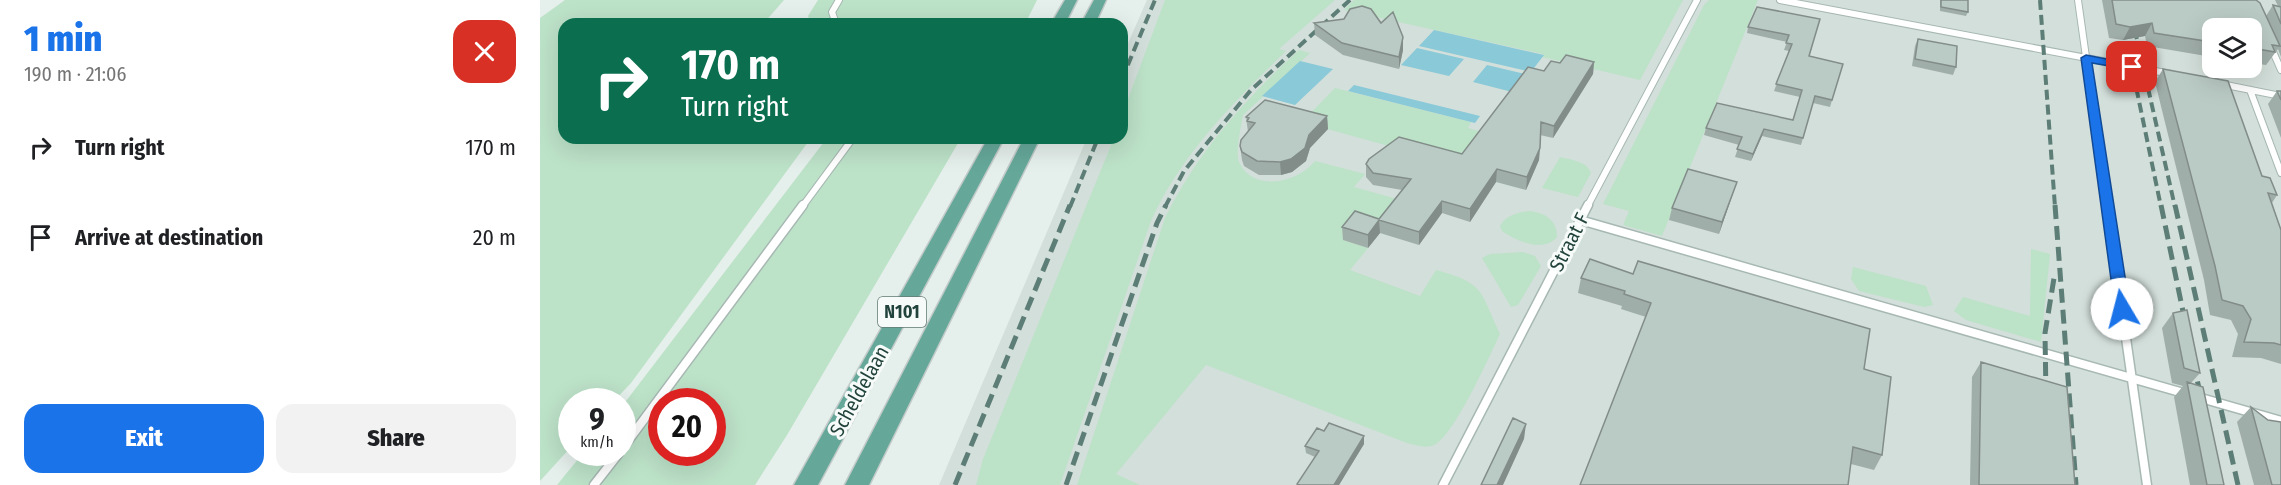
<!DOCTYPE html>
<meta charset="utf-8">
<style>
body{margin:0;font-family:"Fira Sans Condensed",sans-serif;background:#f2f2f2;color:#202124;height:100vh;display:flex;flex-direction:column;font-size:22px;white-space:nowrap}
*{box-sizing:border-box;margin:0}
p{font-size:20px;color:#757577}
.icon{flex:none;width:33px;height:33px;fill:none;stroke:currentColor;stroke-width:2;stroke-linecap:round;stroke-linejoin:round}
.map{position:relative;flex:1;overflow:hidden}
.drawer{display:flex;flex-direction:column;background:#fff;width:540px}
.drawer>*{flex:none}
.guide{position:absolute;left:18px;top:18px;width:570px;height:126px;border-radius:18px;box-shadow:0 6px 24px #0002;background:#0b6e4f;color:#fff;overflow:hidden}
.controls{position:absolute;left:1662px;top:18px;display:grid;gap:12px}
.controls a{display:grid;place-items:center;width:60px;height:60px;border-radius:12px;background:#fff;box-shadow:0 6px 24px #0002;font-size:30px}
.speed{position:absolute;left:18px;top:388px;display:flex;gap:12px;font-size:30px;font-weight:700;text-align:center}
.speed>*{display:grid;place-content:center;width:78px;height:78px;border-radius:50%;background:#fff;box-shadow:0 6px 24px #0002;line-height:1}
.speed small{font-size:15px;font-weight:400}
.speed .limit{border:9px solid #d22;background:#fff;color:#111}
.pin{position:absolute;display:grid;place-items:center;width:51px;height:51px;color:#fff;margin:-26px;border-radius:12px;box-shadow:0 3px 9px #0006}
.me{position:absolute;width:66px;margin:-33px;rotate:352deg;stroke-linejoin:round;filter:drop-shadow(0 0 4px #0008)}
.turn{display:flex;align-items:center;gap:21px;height:126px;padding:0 24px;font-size:27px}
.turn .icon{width:78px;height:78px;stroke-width:2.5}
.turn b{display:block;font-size:42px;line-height:51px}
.round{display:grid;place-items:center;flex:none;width:63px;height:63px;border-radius:18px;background:#f2f2f2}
.overview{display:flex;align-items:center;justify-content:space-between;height:102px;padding:0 24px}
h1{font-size:36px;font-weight:800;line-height:45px;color:#1a73e8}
.action{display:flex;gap:12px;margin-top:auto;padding:12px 24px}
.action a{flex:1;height:69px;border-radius:18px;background:#1a73e8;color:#fff;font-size:24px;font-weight:800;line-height:69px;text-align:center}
.action a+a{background:#f2f2f2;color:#202124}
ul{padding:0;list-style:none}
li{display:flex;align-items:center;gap:18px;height:90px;padding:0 24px}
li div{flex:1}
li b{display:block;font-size:22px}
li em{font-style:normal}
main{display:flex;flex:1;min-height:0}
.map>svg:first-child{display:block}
.built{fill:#d3dfda;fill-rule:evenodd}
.green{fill:#bce2c8;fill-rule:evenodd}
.water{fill:#89c9d8}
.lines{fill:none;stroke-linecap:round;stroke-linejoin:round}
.lane-far1-casing{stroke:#a7b8b3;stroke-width:8}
.lane-casing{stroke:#a7b8b3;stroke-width:11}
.primary-casing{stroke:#c1cac8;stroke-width:3}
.lane-far1{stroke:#fff;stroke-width:6}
.lane{stroke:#fff;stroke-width:8}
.primary{fill:#65a89a;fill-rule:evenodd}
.rail-far1{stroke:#5d7e76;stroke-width:4;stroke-dasharray:10 5;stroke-linecap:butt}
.rail{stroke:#5d7e76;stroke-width:5;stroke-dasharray:14 7;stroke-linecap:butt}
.wall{fill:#a0aea9}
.shaded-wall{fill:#828d89}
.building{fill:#bacac4;stroke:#828d89;stroke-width:1.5}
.route{fill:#1a73e8;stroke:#114b97;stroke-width:1.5}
.labels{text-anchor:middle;stroke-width:6;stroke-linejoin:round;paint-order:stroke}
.shield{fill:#f6fbf9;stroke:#627a74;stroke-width:1.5}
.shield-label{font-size:18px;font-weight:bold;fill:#22433b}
.street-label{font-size:20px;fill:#22433b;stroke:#f6fbf9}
</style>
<main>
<section class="drawer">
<div class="overview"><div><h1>1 min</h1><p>190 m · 21:06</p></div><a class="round" style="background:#d93025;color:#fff"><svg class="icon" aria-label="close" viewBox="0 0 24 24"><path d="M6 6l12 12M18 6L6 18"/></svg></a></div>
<ul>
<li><svg class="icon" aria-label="right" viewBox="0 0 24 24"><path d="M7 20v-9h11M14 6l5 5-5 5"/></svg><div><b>Turn right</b></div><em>170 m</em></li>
<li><svg class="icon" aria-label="arrive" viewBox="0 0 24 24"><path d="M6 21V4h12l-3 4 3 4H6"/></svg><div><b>Arrive at destination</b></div><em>20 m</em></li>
</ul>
<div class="action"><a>Exit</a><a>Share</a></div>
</section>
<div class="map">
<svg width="1741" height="485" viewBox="0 0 1741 485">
<rect width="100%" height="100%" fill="#e5efeb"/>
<path class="built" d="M607 0H1741V485H399L547 138H582V57ZM1672 28H1712V68H1672Z"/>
<path class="green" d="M25 0H244L223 24H24V138H271L91 383 73 402H32L31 447 0 481V18Z
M278 0H497L485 24H271L268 16Z
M625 0H795L739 49 746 51C694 102 641 154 611 221L520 485H436L443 459 574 138H582V115Z
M814 0H1143L1100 80 1002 57 1003 54 804 10Z
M1169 0H1218L1122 236 1083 225 1089 211 1063 204 1164 5Z
M759 50 770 53 703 115C701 126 695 153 699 162 713 193 758 183 775 161L825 174 814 187 864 201 839 232 803 240 828 248 810 270 880 296 896 270C945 283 940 291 960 334 949 357 914 436 894 445 886 449 876 445 867 443L666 365 576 474 600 485H537L625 218C657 153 705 99 759 50Z
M795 88 931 122 928 128 945 133 921 166 762 122Z
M287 138H421L247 435 215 485H17L43 453H82L83 405ZM122 402H172V453H122Z
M1020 157C1031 160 1047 161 1051 173L1038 197 1002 188Z
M990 211C1005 213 1017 220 1017 237 1004 253 976 241 962 231L960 226C966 215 978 212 990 211Z
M1491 249 1510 254 1501 342 1426 320 1414 311 1423 297 1490 316Z
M983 252 995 256 1001 266 978 305 971 307 942 258 950 254Z
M1313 267 1386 286 1393 305 1384 307 1319 291 1311 279Z"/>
<path class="water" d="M894 30 1004 55 991 72 879 46Z
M877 48 924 59 909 76 861 65Z
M760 61 793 69 755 105 722 96Z
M947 65 989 75 976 93 933 82Z
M814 85 940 116 935 123 808 91Z"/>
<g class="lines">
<g class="lane-far1-casing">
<path id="lane-far1" d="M1240 0 1631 74
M1538 0 1567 207
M296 24 292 12 299 0
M1730 45 1741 70
M1681 84 1741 96
M1710 90 1741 173
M262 207 313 138
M1047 207 1157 0"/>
</g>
<g class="lane-casing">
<path id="lane" d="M1567 205 1607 485
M1040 220 1741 421
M82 449 263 205
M54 485 79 453
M903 485 1048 205"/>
</g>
<g class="primary-casing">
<path id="primary" d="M525 0H537L525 24H511Z
M554 0H566L555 24H541Z
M448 138H464L278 485H254Z
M484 138H500L329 485H305Z"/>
</g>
<use href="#lane-far1" class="lane-far1"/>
<use href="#lane" class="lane"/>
<use href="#primary" class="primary"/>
<path class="rail-far1" d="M1500 0 1515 207
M1578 0 1621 207
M1588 0 1635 207
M582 79 615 0
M530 207 558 138
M625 207 644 171 711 90 810 0"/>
<path class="rail" d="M1515 205 1536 485
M1621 205 1646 326
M1635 205 1698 485
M1653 361 1662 402
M1506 397 1505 333 1515 272
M415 485 530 205
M526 485 617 223 626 205"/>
</g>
<path class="wall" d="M1400 0H1428V12L1426 16 1400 11Z
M1562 0H1716L1726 16 1733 5 1738 6 1735 0H1741V57L1738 49 1726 65 1712 63V28H1672V57L1607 46 1605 36 1583 40 1569 38Z
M1280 19 1269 56 1303 64 1290 107 1273 103 1261 145 1222 136 1211 161 1195 157 1199 145 1164 135 1166 128 1253 120 1260 97 1234 91 1249 51 1244 50 1247 42 1207 33 1208 27Z
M774 23H841L863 37V50L859 69 803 55 775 35Z
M1378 39 1416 67 1413 75 1372 66 1375 46Z
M1054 62 1053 74 1013 138 1000 135 999 160 986 190 956 182 930 222 902 213 879 245 840 233 828 248 803 240 802 227 839 219 862 190 833 185 826 177V164L922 154 1004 71 1020 63Z
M1623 69 1722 176 1737 195 1732 203 1741 230V364L1721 358 1692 357 1698 334 1691 320 1670 315 1664 280 1615 82Z
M1737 91H1741V138L1728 104Z
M787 116 788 129 770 148 766 161 752 172 741 175H719L704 166 702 160 700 146 708 132 706 117Z
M1197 182 1179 234 1129 220 1132 208Z
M1050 259 1324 369 1342 455 1334 470 1311 464 1106 317 1081 309 1082 306 1038 293 1041 278Z
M1633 313 1660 373 1651 383 1684 485H1650L1634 397 1643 386 1632 383 1622 328Z
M1441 362 1535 485H1430L1432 377Z
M1711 407 1728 420 1741 485H1714L1697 422Z
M784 431 824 436V444L799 485H757L775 457 766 453 765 446Z"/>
<path class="shaded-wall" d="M1612 23 1605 36 1583 40 1590 27Z
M863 37V50L859 69V57Z
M1054 62 1053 74 1013 138 1014 126Z
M787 116 788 129 770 148 766 161 752 172 741 175 740 162Z
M1224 129 1222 136 1211 161 1213 154Z
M1000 148 999 160 986 190 987 177Z
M957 169 956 182 930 222V209Z
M1197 182 1193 193 1179 234 1182 222Z
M902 201V213L879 245V232Z
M839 220 840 233 828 248V235Z
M986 424 984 439 963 485H957Z
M824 436V444L799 485H794Z"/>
<path class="building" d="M1401 0H1428V12L1401 7Z
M1572 0H1716L1720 3 1740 46 1732 45 1735 52 1712 48V28H1672V42L1614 33 1612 23 1590 27 1576 24Z
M1733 5 1741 7V24Z
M822 6 831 9 841 23 853 12 863 37 859 57 802 43 774 23 804 19 810 9Z
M1217 7 1280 19 1269 56 1303 64 1292 100 1275 96 1263 138 1224 129 1213 154 1197 149 1202 137 1166 128 1177 103 1253 120 1262 90 1236 84 1252 44 1246 43 1249 35 1208 27Z
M1378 39 1417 46 1416 67 1375 59Z
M1026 55 1054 62 1014 126 1001 122 1000 148 987 177 957 169 930 209 902 201 879 232 839 220 828 235 802 227 815 211 839 219 871 179 833 173 826 164 829 159 859 137 922 154 988 67 1004 71 1011 61 1020 63Z
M1623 69 1688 81 1722 176 1730 178 1737 195 1728 193 1741 230V345L1734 343 1704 342 1711 319 1703 306 1682 300 1675 266Z
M1737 91H1741V100Z
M725 100 787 116 769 135 765 148 751 159 740 162 717 161 702 152 700 146 701 140 715 123 707 121 709 118 706 117Z
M1148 169 1197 182 1182 222 1132 208Z
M1050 259 1093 274 1098 261 1330 329 1324 369 1351 377 1342 455 1313 447 1308 485H1040L1111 303 1084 294 1085 291 1041 278Z
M1647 310 1660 373 1644 368 1633 313Z
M1441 362 1527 387 1535 485H1439Z
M1647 382 1663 387 1684 485H1667Z
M1711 407 1728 420 1741 422V485H1732Z
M973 418 986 424 957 485H941Z
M789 423 824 436 794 485H760L757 484 779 451 765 446 777 428 784 431Z"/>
<path class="route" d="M1546 55 1592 64 1597 67 1592 70 1552 63 1590 309 1582 315 1575 309 1541 58Z"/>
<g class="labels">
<rect class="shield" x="338" y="297" width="48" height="30" rx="4.5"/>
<g class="shield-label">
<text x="362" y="318">N101</text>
</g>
<g class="street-label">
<text transform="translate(1029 242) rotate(-63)" y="7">Straat F</text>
<text transform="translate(319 391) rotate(-61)" y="7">Scheldelaan</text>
</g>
</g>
</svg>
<div class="controls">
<a><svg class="icon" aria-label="layers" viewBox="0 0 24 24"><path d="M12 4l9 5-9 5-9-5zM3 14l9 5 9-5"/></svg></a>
</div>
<div class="speed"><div>9<small>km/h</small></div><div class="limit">20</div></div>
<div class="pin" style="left:1592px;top:67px;background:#d93025"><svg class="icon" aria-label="arrive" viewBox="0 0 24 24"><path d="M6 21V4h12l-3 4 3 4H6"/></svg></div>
<svg class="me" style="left:1582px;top:309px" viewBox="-20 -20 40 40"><circle r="19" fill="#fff"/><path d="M0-13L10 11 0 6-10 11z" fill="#1a73e8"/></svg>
<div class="guide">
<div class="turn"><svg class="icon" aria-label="right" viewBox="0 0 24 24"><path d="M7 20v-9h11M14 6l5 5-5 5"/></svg><div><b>170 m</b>Turn right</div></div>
</div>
</div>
</main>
